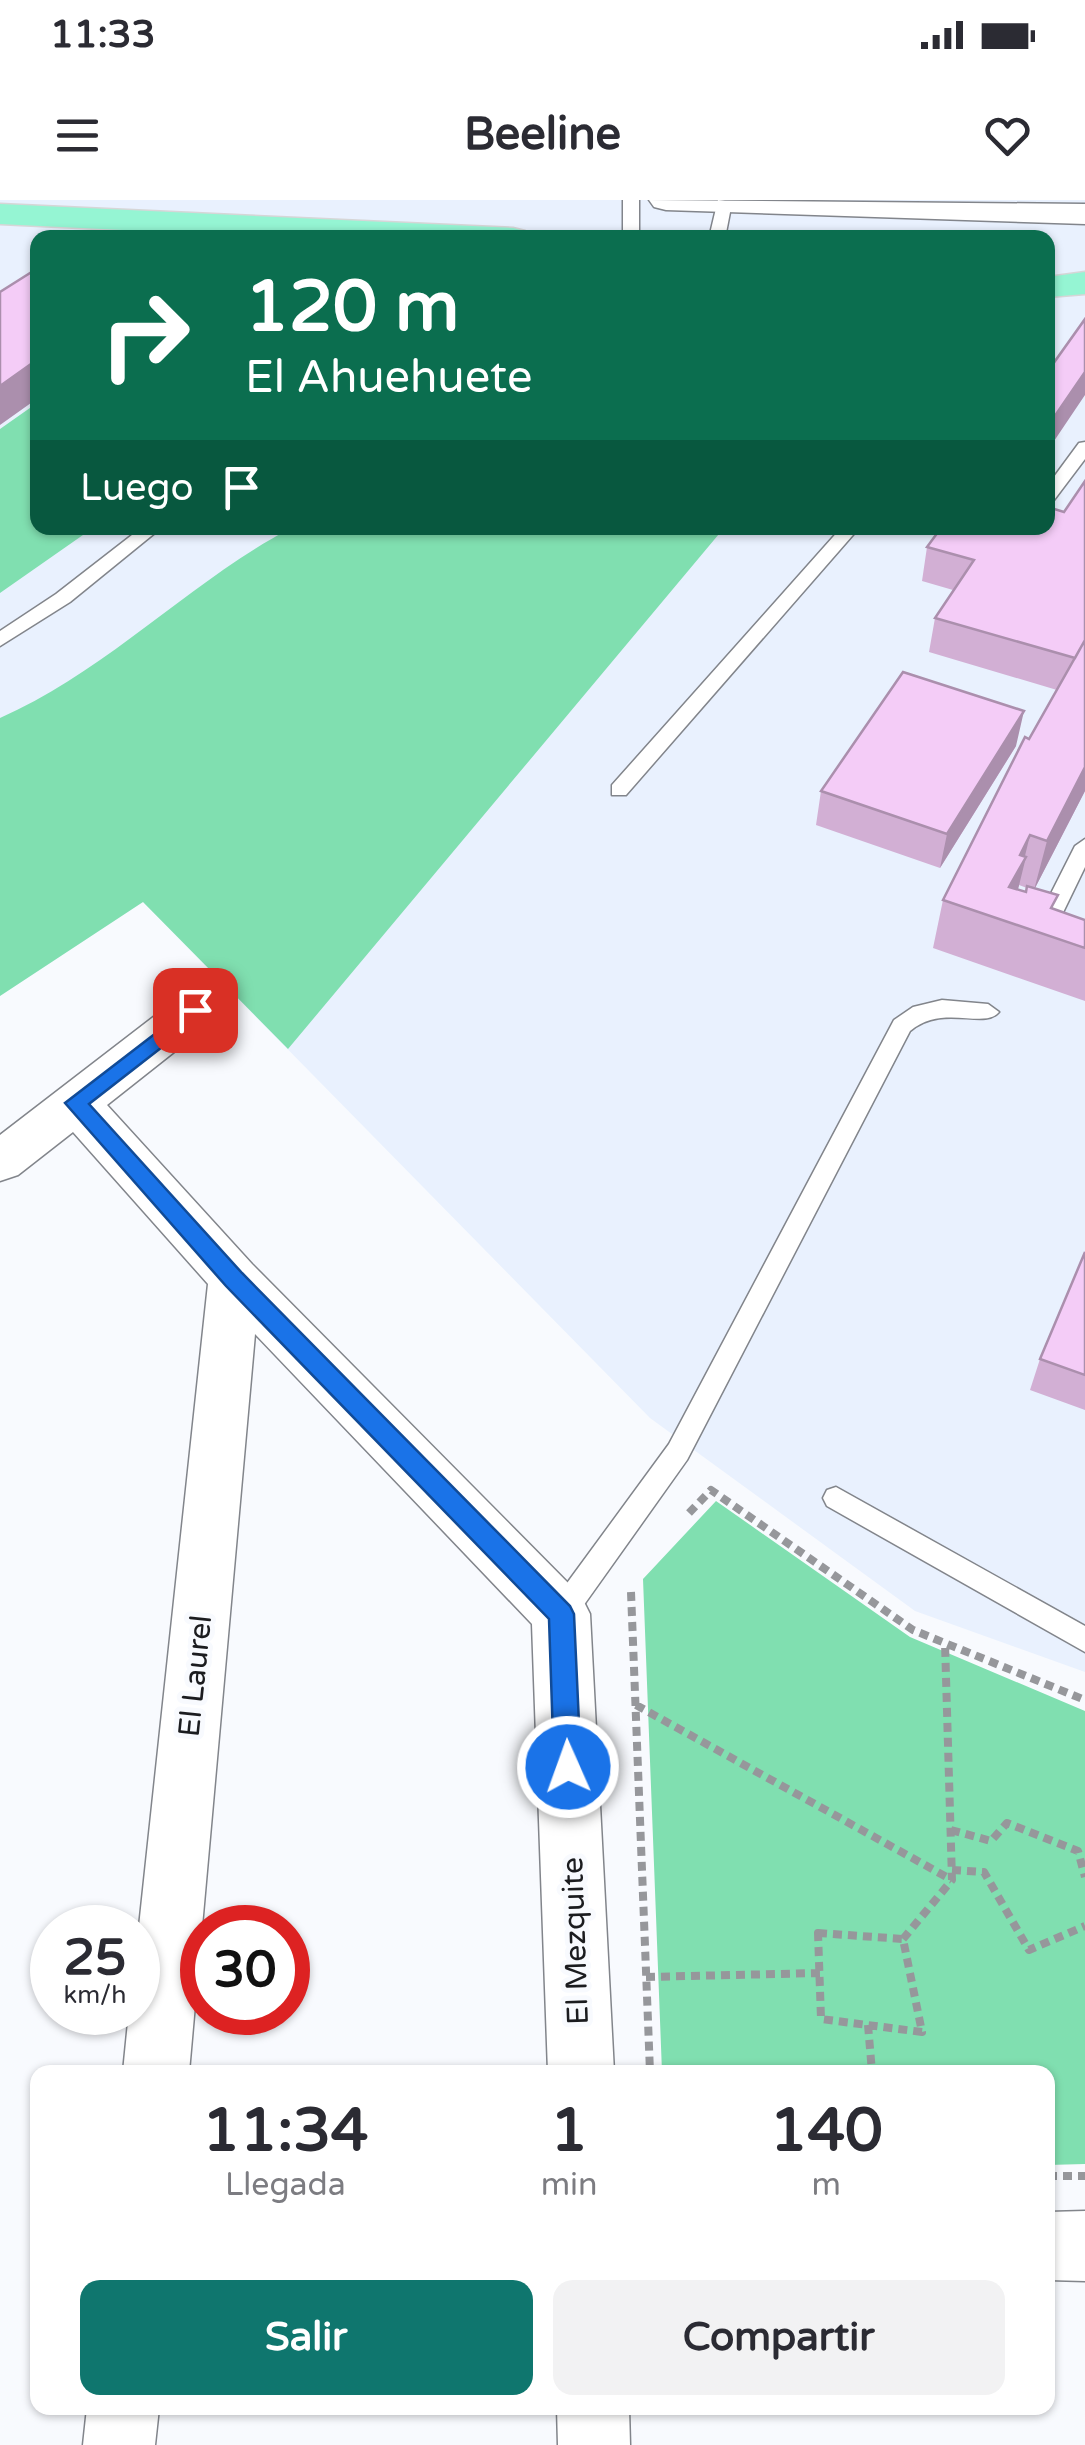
<!DOCTYPE html>
<html lang="es">
<style>
body{margin:0;font-family:"Varela Round",sans-serif;background:#f2f2f3;color:#2b2b33;height:100vh;display:flex;flex-direction:column;font-size:38px;white-space:nowrap}
*{box-sizing:border-box;margin:0}
p{font-size:32px;color:#7c7c81}
.icon{flex:none;width:55px;height:55px;fill:none;stroke:currentColor;stroke-width:2;stroke-linecap:round;stroke-linejoin:round}
.map{position:relative;flex:1;overflow:hidden}
.panel{position:absolute;left:30px;top:1865px;width:1025px;height:350px;display:flex;flex-direction:column;background:#fff;border-radius:20px;box-shadow:0 2px 8px #0004}
.panel>*{flex:none}
.hud{position:absolute;left:30px;top:30px;width:1025px;height:305px;border-radius:20px;box-shadow:0 2px 8px #0004;background:#0b6e4f;color:#fff;overflow:hidden}
.speed{position:absolute;left:30px;top:1705px;display:flex;gap:20px;font-size:50px;font-weight:700;text-align:center}
.speed>*{display:grid;place-content:center;width:130px;height:130px;border-radius:50%;background:#fff;box-shadow:0 2px 8px #0004;line-height:1}
.speed small{font-size:25px;font-weight:400}
.speed .limit{border:15px solid #d22;background:#fff;color:#111}
.pin{position:absolute;display:grid;place-items:center;width:85px;height:85px;color:#fff;margin:-42px;border-radius:20px;box-shadow:0 5px 15px #0006}
.me{position:absolute;width:110px;margin:-55px;rotate:358deg;stroke-linejoin:round;filter:drop-shadow(0 0 8px #0008)}
.turn{display:flex;align-items:center;gap:35px;height:210px;padding:0 50px;font-size:45px}
.turn .icon{width:130px;height:130px;stroke-width:2.5}
.turn b{display:block;font-size:70px;line-height:85px}
.then{display:flex;align-items:center;height:95px;padding:0 50px;background:#0003;gap:20px;font-size:38px}
.eta{display:flex;justify-content:space-evenly;align-items:center;height:170px;text-align:center}
.eta b{font-size:60px;font-weight:700;line-height:70px}
.cta{display:flex;gap:20px;margin-top:auto;padding:20px 50px}
.cta a{flex:1;height:115px;border-radius:20px;background:#0f766e;color:#fff;font-size:40px;font-weight:700;line-height:115px;text-align:center}
.cta a+a{background:#f2f2f3;color:#2b2b33}
.status{display:flex;justify-content:space-between;align-items:center;height:70px;padding:0 50px;background:#fff;direction:ltr}
.status svg{height:28px;fill:currentColor}
header{display:flex;justify-content:space-between;align-items:center;height:130px;padding:0 50px;background:#fff;font-size:45px;font-weight:700}
.map>svg:first-child{display:block}
.built{fill:#e9f1fe;fill-rule:evenodd}
.green{fill:#80dfb0}
.lines{fill:none;stroke-linecap:round;stroke-linejoin:round}
.service-casing{stroke:#82858b;stroke-width:3}
.minor-casing{stroke:#82858b;stroke-width:3}
.tertiary-casing{stroke:#82858b;stroke-width:3}
.primary-casing{stroke:#d6d6d7;stroke-width:3}
.path{stroke:#96979b;stroke-width:8;stroke-dasharray:9 6;stroke-linecap:butt}
.service{fill:#fff;fill-rule:evenodd}
.minor{fill:#fff;fill-rule:evenodd}
.tertiary{fill:#fff;fill-rule:evenodd}
.primary{fill:#95f5d3;fill-rule:evenodd}
.wall{fill:#d2afd4;fill-rule:evenodd}
.shaded-wall{fill:#ab8fad}
.building{fill:#f4ccf7;stroke:#ab8fad;stroke-width:2.5}
.route{fill:#1a73e8;stroke:#114b97;stroke-width:2.5}
.labels{text-anchor:middle;stroke-width:10;stroke-linejoin:round;paint-order:stroke}
.street-label{font-size:30px;fill:#1b1c1f;stroke:#f8fafe}
</style>
<div class="status"><b>11:33</b><svg viewBox="0 0 49 12"><path d="M0 12V9h3v3zM5 12V6h3v6zM10 12V3h3v9zM15 12V0h3v12zM26 1h20v11H26zM47 4h2v5h-2z"/></svg></div>
<header><svg class="icon" aria-label="menu" viewBox="0 0 24 24"><path d="M4 6h16M4 12h16M4 18h16"/></svg>Beeline<svg class="icon" aria-label="heart" viewBox="0 0 24 24"><path d="M12 20l-8-8c-3-5 5-10 8-4 3-6 11-1 8 4z"/></svg></header>
<div class="map">
<svg width="1085" height="2245" viewBox="0 0 1085 2245">
<rect width="100%" height="100%" fill="#f8fafe"/>
<path class="built" d="M0 0H1085V1472L915 1411 650 1218 143 702 0 796ZM38 38H1048V328H38Z"/>
<path class="green" d="M37 203 38 328H93L0 393V229Z
M291 328H724L288 849 143 702 0 796V518C107 471 189 382 291 328Z
M716 1301 910 1437 1085 1511V1964L1048 1965V1872H662L643 1379Z"/>
<g class="lines">
<g class="service-casing">
<path id="service" d="M623 0H639V38H623Z
M718 0 732 2 725 38H709Z
M1085 242V259L1054 300 1048 301V285L1079 243Z
M141 328H161L70 402 0 446V431L56 394Z
M841 328H859L626 595H612V585Z
M1085 639V667L1055 729 1044 737 1036 734 1033 729 1075 646Z
M942 800 988 804 999 812C984 830 943 803 910 831L687 1260 571 1423 561 1426 551 1423 547 1414 551 1405 669 1244 894 820 913 807Z
M836 1287 1085 1426V1452L827 1306 823 1298 827 1290Z"/>
</g>
<g class="minor-casing">
<path id="minor" d="M195 793 212 798 218 810 212 822 107 905 252 1064 581 1396 590 1414 614 1872H548L532 1424 255 1134 189 1872H123L129 1812H138V1736L208 1084 73 932 18 975 0 981V935L178 798Z
M1085 2011V2081L1048 2080V2012Z
M87 2208H159L155 2245H83Z
M557 2208H629L630 2245H558Z"/>
</g>
<g class="tertiary-casing">
<path id="tertiary" d="M649 0 1085 4V24L666 10 654 7Z"/>
</g>
<g class="primary-casing">
<path id="primary" d="M0 4 513 28 525 31 530 38H284L0 24Z
M1085 72V94L1048 97V77Z"/>
</g>
<path class="path" d="M689 1313 711 1290 913 1430 1085 1500
M631 1392 650 1872
M636 1505 952 1680
M951 1630 991 1641 1007 1623 1078 1651 1085 1677
M952 1670 984 1672 1029 1750 1085 1726
M818 1733 903 1739 922 1832 821 1819Z
M903 1739 952 1680 945 1443
M646 1777 820 1773
M868 1825 872 1872
M1048 1976H1085"/>
<use href="#service" class="service"/>
<use href="#minor" class="minor"/>
<use href="#tertiary" class="tertiary"/>
<use href="#primary" class="primary"/>
</g>
<path class="wall" d="M1085 281V591L1035 688 1054 709 1085 720V801L933 748 943 700 1057 490 929 452 935 418 953 390 922 381 927 347 1064 312ZM1019 685 1027 688 1026 692 1017 690Z
M1016 546 940 668 816 625 821 591Z
M1085 1052V1210L1030 1190 1040 1159Z"/>
<path class="shaded-wall" d="M38 159V198L0 225V186Z
M1085 172V195L1048 250V226Z
M1024 511 1016 546 940 668 947 634Z
M1085 567V591L1034 690 1047 641Z
M1030 635 1024 660 1026 657 1014 706 1009 687 1020 655Z"/>
<path class="building" d="M38 68V159L0 186V92Z
M1085 119V172L1048 226V171Z
M1085 281V440L1075 458 935 418 974 360 927 347 941 328H1048V307L1064 312Z
M1085 440V567L1047 641 1030 635 1020 655 1026 657 1009 687 1026 692 1027 686 1058 695 1051 708 1085 720V748L943 700 1025 537 1029 539Z
M903 472 1024 511 947 634 821 591Z
M1085 1052V1175L1040 1159Z"/>
<path class="route" d="M195 803 205 810 202 816 89 904 242 1073 570 1406 574 1414 581 1567 577 1576 568 1579 558 1576 554 1567 549 1419 226 1086 65 903Z"/>
<g class="labels">
<g class="street-label">
<text transform="translate(195 1476) rotate(-84)" y="10">El Laurel</text>
<text transform="translate(575 1741) rotate(-92)" y="10">El Mezquite</text>
</g>
</g>
</svg>
<div class="speed"><div>25<small>km/h</small></div><div class="limit">30</div></div>
<div class="pin" style="left:195px;top:810px;background:#d93025"><svg class="icon" aria-label="arrive" viewBox="0 0 24 24"><path d="M6 21V4h12l-3 4 3 4H6"/></svg></div>
<svg class="me" style="left:568px;top:1567px" viewBox="-20 -20 40 40"><circle r="17" fill="#1a73e8" stroke="#fff" stroke-width="3"/><path d="M0-11L8 9 0 5-8 9z" fill="#fff"/></svg>
<div class="hud">
<div class="turn"><svg class="icon" aria-label="right" viewBox="0 0 24 24"><path d="M7 20v-9h11M14 6l5 5-5 5"/></svg><div><b>120 m</b>El Ahuehuete</div></div>
<div class="then">Luego<svg class="icon" aria-label="arrive" viewBox="0 0 24 24"><path d="M6 21V4h12l-3 4 3 4H6"/></svg></div>
</div>
<section class="panel">
<div class="eta">
<div><b>11:34</b><p>Llegada</p></div>
<div><b>1</b><p>min</p></div>
<div><b>140</b><p>m</p></div>
</div>
<div class="cta"><a>Salir</a><a>Compartir</a></div>
</section>
</div>
